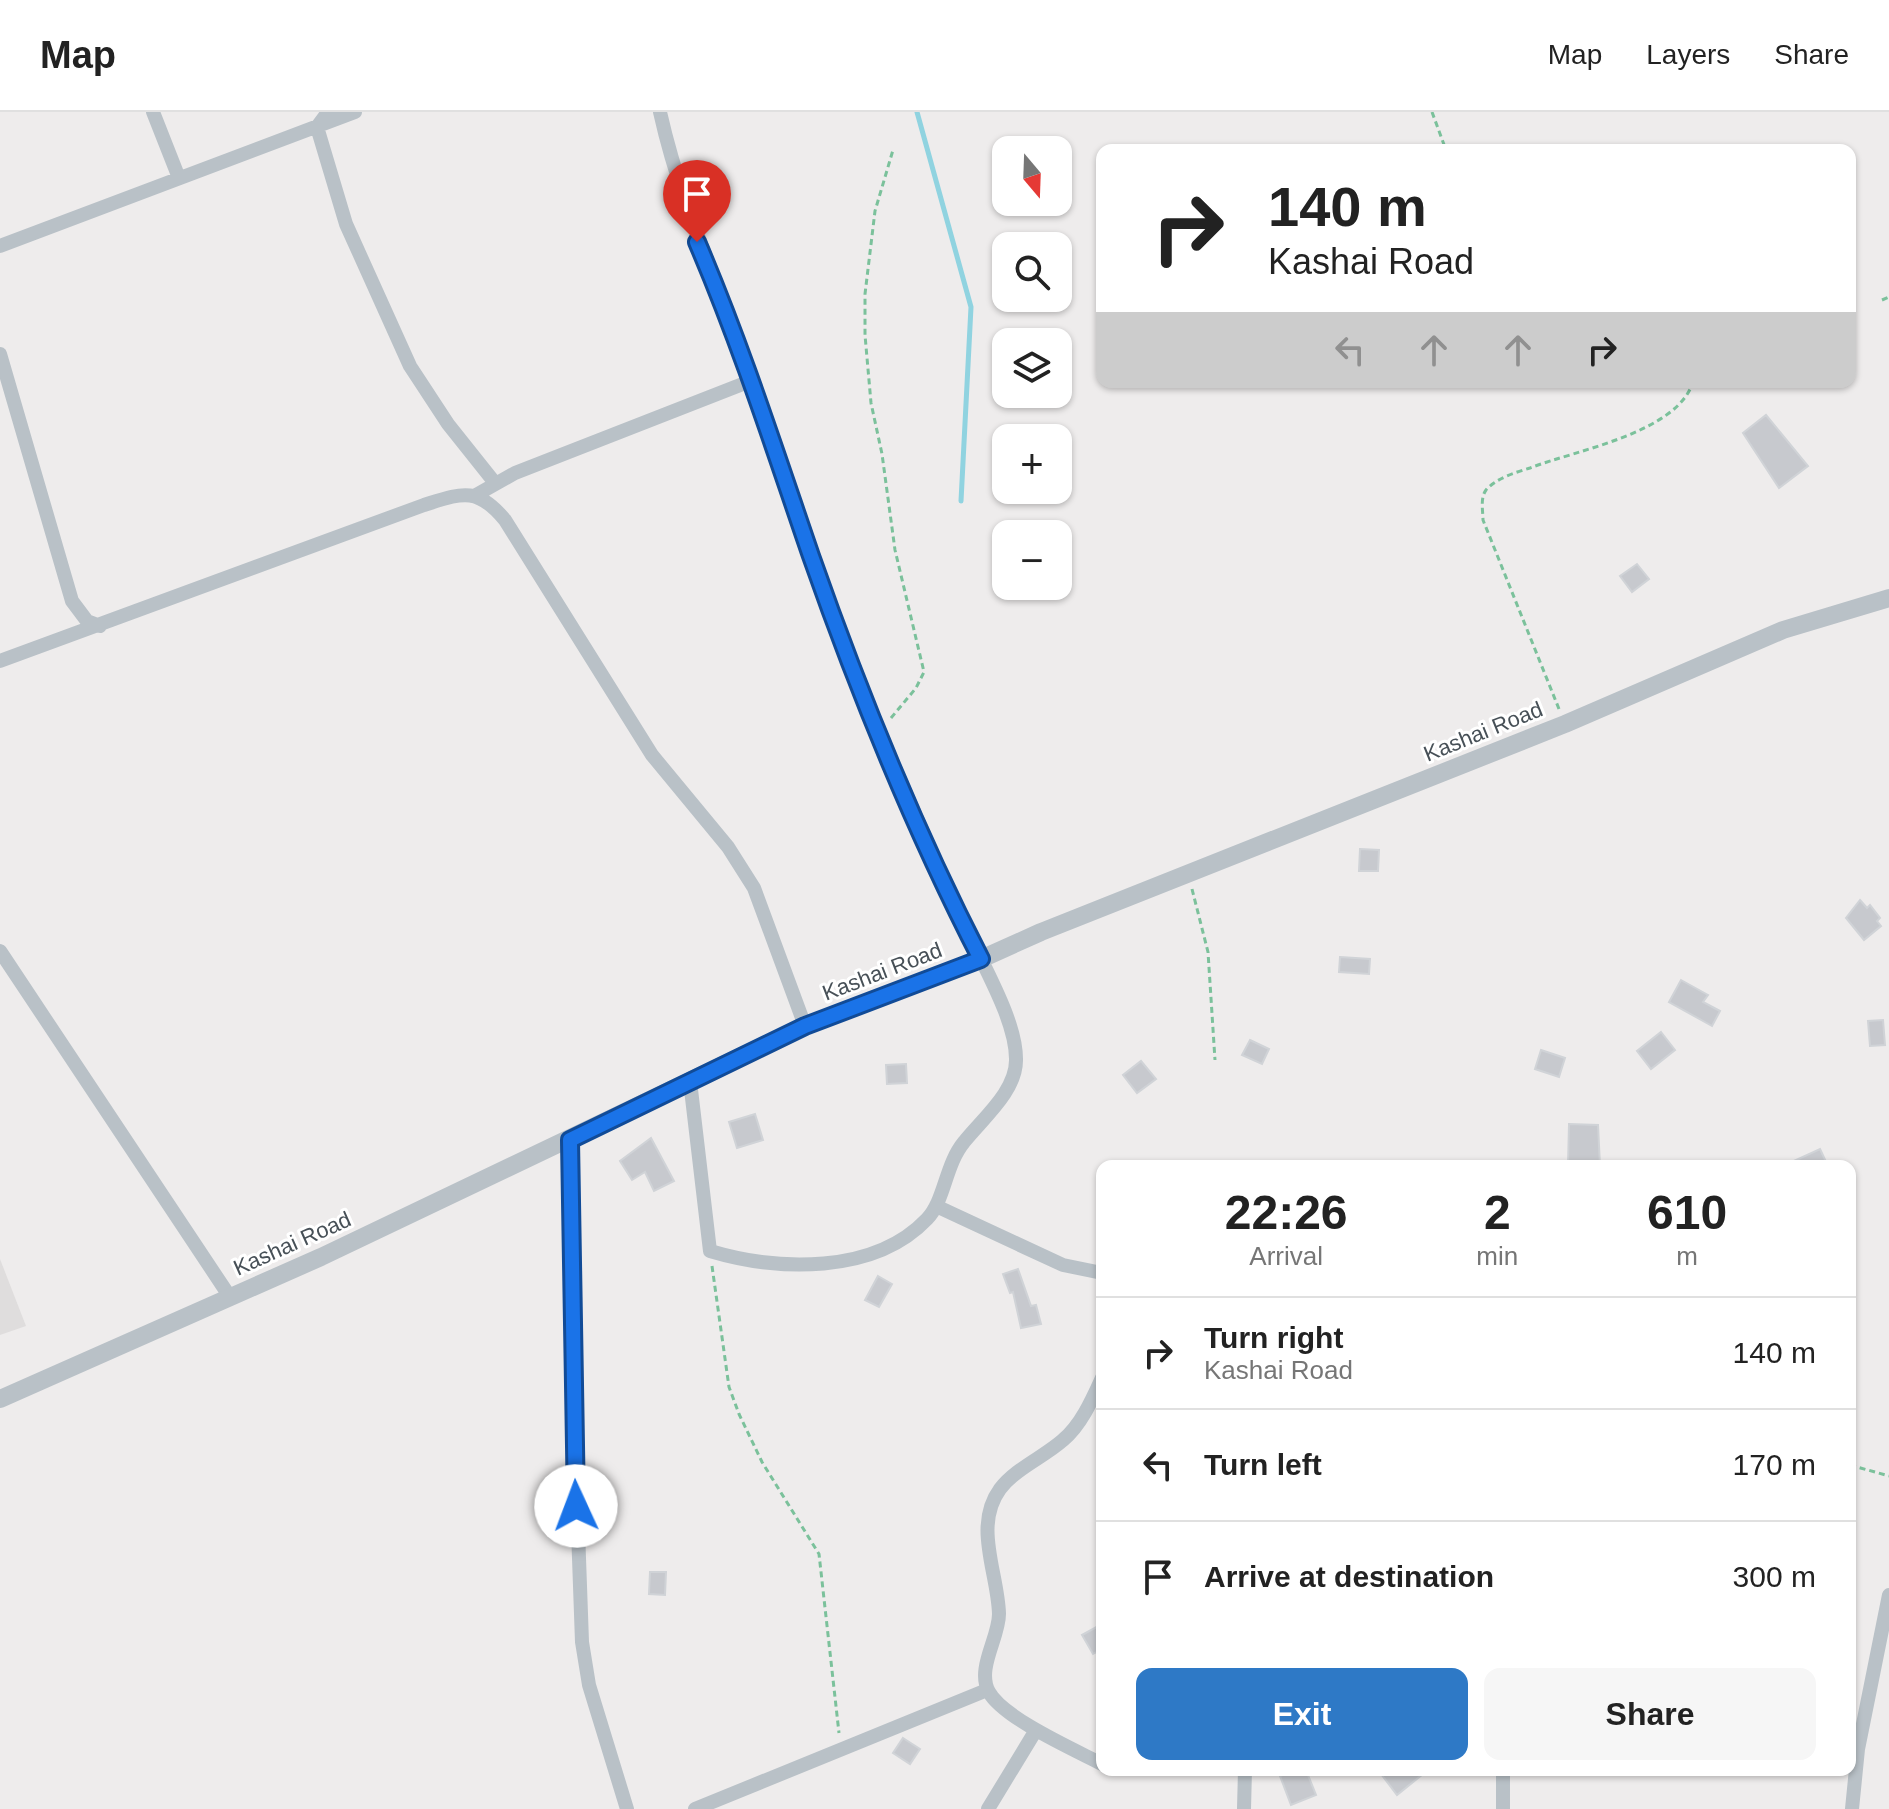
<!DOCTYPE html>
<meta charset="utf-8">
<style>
body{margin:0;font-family:Arial,sans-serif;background:#f6f6f6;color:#222;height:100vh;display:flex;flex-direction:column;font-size:30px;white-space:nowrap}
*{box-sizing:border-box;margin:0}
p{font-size:26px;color:#767676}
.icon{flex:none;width:44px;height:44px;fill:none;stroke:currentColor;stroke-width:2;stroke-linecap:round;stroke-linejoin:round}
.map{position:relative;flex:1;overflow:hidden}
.side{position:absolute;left:1096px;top:1048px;width:760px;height:616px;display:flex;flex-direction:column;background:#fff;border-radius:16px;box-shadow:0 2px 6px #0004}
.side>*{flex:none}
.banner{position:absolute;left:1096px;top:32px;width:760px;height:244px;border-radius:16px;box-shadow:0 2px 6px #0004;background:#fff;color:#222;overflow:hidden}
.needle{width:52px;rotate:161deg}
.controls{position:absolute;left:992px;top:24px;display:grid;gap:16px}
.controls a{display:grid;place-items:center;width:80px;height:80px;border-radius:16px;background:#fff;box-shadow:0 2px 6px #0004;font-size:40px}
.pin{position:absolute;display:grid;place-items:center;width:68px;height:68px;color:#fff;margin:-82px -34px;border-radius:50% 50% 50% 0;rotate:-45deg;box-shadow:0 0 8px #0007}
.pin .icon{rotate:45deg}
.me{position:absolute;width:88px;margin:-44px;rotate:358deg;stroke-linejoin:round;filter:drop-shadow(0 0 6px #0008)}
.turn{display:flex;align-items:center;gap:28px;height:168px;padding:0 40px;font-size:36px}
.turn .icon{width:104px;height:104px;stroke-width:2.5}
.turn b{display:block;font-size:56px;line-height:68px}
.lanes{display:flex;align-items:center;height:76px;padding:0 40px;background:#0003;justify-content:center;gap:40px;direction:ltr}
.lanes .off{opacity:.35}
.eta{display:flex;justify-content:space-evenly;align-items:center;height:136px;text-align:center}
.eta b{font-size:48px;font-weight:700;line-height:56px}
.button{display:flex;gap:16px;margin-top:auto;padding:16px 40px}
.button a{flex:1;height:92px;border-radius:16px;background:#2e79c6;color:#fff;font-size:32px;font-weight:700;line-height:92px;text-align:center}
.button a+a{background:#f6f6f6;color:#222}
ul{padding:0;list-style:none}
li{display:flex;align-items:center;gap:24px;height:112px;padding:0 40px;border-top:2px solid #e0e0e0}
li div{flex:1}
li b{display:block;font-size:30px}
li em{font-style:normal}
header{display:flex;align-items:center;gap:48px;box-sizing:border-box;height:112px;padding:0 40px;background:#fff;border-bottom:2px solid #e0e0e0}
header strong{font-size:38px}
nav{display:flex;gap:44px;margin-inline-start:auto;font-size:28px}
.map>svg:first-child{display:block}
.education{fill:#dfdddd}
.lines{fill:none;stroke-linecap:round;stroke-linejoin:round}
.stream{stroke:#90d3e0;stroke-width:5}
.building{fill:#c7c9ce;stroke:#d0d3d7;stroke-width:2}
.path{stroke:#7bc19b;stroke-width:3;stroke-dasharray:6 4;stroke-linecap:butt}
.minor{stroke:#b9c1c7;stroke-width:14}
.tertiary{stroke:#b9c1c7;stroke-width:18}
.route-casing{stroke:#114b97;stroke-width:20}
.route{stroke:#1a73e8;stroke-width:14}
.labels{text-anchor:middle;stroke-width:6;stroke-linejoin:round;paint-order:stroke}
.street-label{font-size:22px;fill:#475057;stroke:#fff}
</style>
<header>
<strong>Map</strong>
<nav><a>Map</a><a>Layers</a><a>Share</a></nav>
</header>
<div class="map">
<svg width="1889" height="1697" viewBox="0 0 1889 1697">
<rect width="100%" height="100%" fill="#eeecec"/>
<path class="education" d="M0 1147 26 1214 0 1223Z"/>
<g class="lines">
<path class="stream" d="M917 0 971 195 961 389"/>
</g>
<path class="building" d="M1766 303 1808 354 1779 376 1743 321Z
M1637 452 1649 467 1632 480 1620 464Z
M1360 737 1379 738 1378 759H1359Z
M1860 788 1867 796 1870 793 1880 806 1877 809 1881 814 1864 828 1846 806Z
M1340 845 1370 847 1369 862 1339 860Z
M1681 868 1708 883 1703 890 1720 899 1712 914 1669 890Z
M1883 908 1885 933 1870 934 1868 909Z
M1661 920 1675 938 1651 957 1637 939Z
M1250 928 1269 937 1262 952 1242 943Z
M1541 938 1565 946 1559 965 1535 957Z
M1141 949 1156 967 1137 981 1123 963Z
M906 952 907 971 887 972 886 953Z
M755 1002 763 1028 737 1036 729 1010Z
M1569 1012 1598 1013 1600 1054H1568Z
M651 1026 674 1069 654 1079 645 1060 632 1068 620 1049Z
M1820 1037 1828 1054H1783Z
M1018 1157 1031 1194 1036 1193 1041 1212 1021 1216 1013 1180 1010 1181 1003 1162Z
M878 1164 892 1172 879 1195 865 1188Z
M650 1460H666L665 1483 649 1482Z
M1102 1512V1537L1093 1542 1082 1523Z
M903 1626 920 1637 910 1652 893 1641Z
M1296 1658H1306L1316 1683 1291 1693 1280 1664Z
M1378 1658H1428L1397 1683Z"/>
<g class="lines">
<path class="path" d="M1432 0 1446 38
M1882 188 1889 185
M1559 597 1483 408C1483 399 1480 386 1486 378 1496 366 1517 360 1530 356 1576 338 1677 321 1693 270
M891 606 916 576 924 560 895 438 882 342 871 291 865 223V182L875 99 893 38
M1192 777 1208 840 1215 948
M712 1154 729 1275 739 1302 762 1350 819 1442 839 1621
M1850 1353 1889 1364"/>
<path class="minor" d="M153 0 179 66
M328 0 317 15 346 112 410 254 448 312 495 371
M660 0C681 95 722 180 754 271 799 400 840 530 895 656 920 713 944 770 971 826 986 859 1016 910 1016 947 1017 979 982 1007 964 1030 945 1053 945 1088 927 1107 874 1163 777 1159 710 1139L690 969
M0 134 355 0
M0 242 72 489 87 509 100 514
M476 383 515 361 753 268
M0 549 424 393C462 381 477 374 505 408L652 643 728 735 754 776 805 914
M0 839 230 1185
M570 1028 575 1334 582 1530 589 1573 627 1697
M936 1094 1063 1153 1102 1161
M1102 1266C1092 1288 1081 1313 1063 1328 1044 1345 1016 1356 1000 1377 973 1414 998 1461 999 1502 999 1526 976 1557 989 1580 1003 1606 1075 1638 1102 1652
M695 1697 987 1578
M988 1697 1036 1618
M1244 1697 1245 1658
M1503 1697V1658
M1852 1697 1858 1637 1889 1483"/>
<path class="tertiary" d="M0 1287 321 1145 805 914 981 847 1041 820 1565 612 1783 518 1889 486"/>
</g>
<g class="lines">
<g class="route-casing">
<path id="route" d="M576 1394 570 1028 805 914 981 847C915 719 859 581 811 444 775 339 741 233 697 130"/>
</g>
<use href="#route" class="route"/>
</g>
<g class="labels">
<g class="street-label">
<text transform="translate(1483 619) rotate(-22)" y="8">Kashai Road</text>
<text transform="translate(882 859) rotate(-21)" y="8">Kashai Road</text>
<text transform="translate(292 1131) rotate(-24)" y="8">Kashai Road</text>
</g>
</g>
</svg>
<div class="controls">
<a><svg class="needle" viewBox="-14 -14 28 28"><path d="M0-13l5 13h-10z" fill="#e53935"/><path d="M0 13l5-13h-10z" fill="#767676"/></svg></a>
<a><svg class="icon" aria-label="search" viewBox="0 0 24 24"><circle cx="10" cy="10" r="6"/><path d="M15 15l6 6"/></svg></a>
<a><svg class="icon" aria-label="layers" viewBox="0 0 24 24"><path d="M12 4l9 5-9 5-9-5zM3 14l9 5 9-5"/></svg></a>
<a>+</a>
<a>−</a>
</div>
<div class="pin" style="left:697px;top:130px;background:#d93025"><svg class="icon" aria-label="arrive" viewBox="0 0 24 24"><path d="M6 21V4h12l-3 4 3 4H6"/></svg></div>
<svg class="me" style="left:576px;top:1394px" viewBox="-20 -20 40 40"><circle r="19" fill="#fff"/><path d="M0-13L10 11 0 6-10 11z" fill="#1a73e8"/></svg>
<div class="banner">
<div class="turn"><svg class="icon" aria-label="right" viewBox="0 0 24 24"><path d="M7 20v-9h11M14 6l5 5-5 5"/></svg><div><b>140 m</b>Kashai Road</div></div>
<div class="lanes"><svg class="icon off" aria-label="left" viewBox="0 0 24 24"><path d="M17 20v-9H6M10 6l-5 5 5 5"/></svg><svg class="icon off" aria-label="ahead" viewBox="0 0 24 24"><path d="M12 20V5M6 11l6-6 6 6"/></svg><svg class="icon off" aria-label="ahead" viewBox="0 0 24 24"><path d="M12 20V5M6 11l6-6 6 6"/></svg><svg class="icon" aria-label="right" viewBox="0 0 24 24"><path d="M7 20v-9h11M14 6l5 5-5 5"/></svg></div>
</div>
<section class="side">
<div class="eta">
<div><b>22:26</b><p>Arrival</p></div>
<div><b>2</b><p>min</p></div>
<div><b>610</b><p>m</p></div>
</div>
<ul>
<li><svg class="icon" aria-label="right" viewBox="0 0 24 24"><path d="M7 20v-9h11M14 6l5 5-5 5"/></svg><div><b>Turn right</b><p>Kashai Road</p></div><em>140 m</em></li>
<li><svg class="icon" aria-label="left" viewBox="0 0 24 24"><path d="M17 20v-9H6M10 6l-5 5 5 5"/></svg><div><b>Turn left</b></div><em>170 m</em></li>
<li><svg class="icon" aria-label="arrive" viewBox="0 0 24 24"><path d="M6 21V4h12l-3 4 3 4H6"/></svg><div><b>Arrive at destination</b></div><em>300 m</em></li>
</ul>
<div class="button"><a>Exit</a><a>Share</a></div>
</section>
</div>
